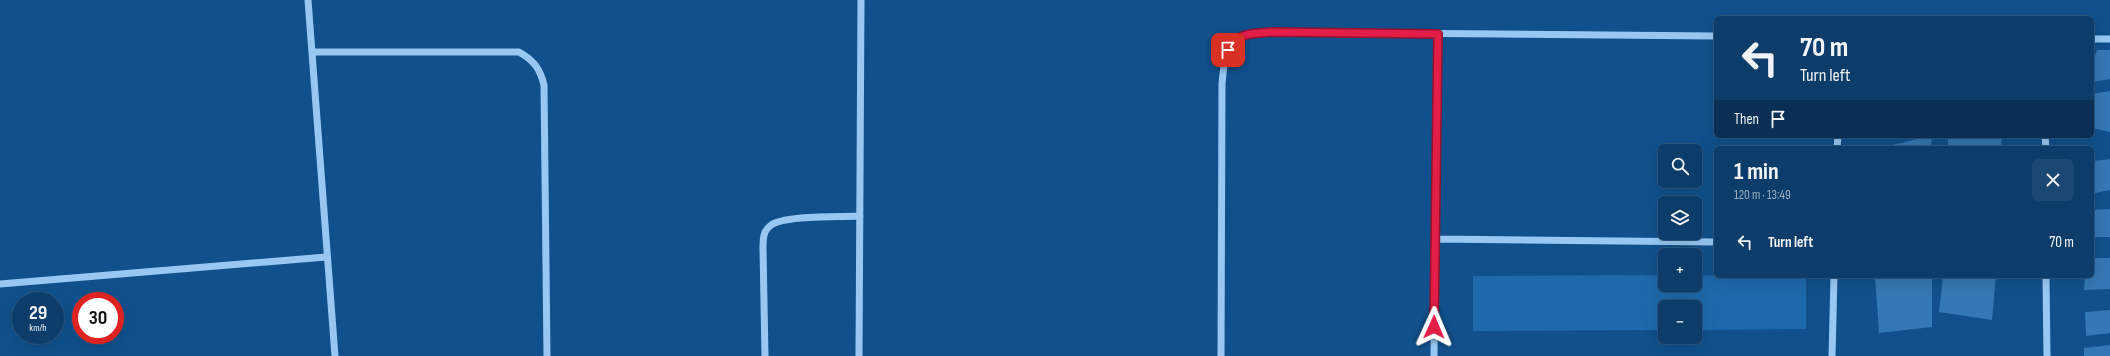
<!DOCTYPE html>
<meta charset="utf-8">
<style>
body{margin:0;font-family:"Sofia Sans Condensed",sans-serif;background:#1a4872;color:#f1f3f6;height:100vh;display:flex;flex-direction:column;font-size:15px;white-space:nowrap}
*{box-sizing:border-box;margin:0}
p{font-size:13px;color:#9aaec1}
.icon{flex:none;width:22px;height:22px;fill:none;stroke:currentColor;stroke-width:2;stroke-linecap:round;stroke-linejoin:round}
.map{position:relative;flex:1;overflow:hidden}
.drawer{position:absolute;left:1714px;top:146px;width:380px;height:132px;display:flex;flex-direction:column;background:#0c3d6a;border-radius:6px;box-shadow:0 4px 16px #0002,0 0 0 1px #2c567e}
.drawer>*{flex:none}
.guide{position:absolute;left:1714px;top:16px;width:380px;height:122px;border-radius:6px;box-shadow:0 4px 16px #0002,0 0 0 1px #2c567e;background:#0c3d6a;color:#f1f3f6;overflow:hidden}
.buttons{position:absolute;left:1658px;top:144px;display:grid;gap:8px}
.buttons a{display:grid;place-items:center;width:44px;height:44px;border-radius:6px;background:#0c3d6a;box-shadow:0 4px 16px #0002,0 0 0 1px #2c567e;font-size:20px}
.speed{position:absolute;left:12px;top:292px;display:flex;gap:8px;font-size:20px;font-weight:700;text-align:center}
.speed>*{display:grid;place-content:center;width:52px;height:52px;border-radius:50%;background:#0c3d6a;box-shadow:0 4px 16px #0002,0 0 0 1px #2c567e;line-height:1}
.speed small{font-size:10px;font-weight:400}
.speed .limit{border:6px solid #d22;background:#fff;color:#111}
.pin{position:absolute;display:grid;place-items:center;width:34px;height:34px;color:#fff;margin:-17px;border-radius:8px;box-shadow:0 2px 6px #0006}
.me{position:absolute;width:44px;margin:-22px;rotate:1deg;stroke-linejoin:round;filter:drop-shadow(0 0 3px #0008)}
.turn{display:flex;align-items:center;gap:14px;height:84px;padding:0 20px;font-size:18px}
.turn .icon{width:52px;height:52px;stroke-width:2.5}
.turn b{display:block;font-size:28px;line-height:34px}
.then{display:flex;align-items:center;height:38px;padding:0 20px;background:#0003;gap:8px;font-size:15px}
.round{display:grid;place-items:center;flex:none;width:42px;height:42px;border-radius:6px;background:#1a4872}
.overview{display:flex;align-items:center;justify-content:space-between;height:68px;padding:0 20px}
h1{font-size:24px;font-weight:700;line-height:30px}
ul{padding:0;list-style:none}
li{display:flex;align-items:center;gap:12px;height:56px;padding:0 20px}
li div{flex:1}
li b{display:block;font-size:15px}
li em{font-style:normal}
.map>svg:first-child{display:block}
.green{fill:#1e69ab}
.building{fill:#3478b5}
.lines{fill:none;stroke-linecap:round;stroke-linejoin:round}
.minor{stroke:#98c8f2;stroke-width:7}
.route-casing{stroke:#92132f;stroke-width:10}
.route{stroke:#e11d48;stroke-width:7}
</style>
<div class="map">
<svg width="2110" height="356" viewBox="0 0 2110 356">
<rect width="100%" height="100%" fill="#10518d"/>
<path class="green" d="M1665 275V285H1695V275L1806 276V329L1695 330V307H1665V330L1473 331V276Z"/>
<path class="building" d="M2097 50H2110V79L2092 82V65Z
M2110 91V132L2092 128V94Z
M1930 136H1932L1931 148H1880Z
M1948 136H2002L2001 148H1948Z
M2110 159V190L2095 193 2093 161Z
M2110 209V237H2092V210Z
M2092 258H2110V289L2084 290 2085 276H2092Z
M1875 276H1932V327L1879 333Z
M1943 276H1996L1992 320 1939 312Z
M2110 310V333L2086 336 2085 312Z
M2110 345V356H2084V348Z"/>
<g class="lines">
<path class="minor" d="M308 0 335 356
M2092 39H2110
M312 52H519C533 60 540 68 544 85L547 356
M2045 136 2046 148
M1837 148 1838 136
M1436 239 1716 242
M2046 276 2047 356
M0 284 326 257
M765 356 763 249C763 240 763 231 770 226 782 215 841 217 860 216
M859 356 861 0
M1221 356 1222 84C1226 39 1228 36 1273 32L1716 36
M1434 356 1438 34
M1832 356 1834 276"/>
</g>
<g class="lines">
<g class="route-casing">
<path id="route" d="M1228 50C1240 31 1252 34 1273 32L1438 34 1434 327"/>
</g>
<use href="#route" class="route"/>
</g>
</svg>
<div class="buttons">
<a><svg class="icon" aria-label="search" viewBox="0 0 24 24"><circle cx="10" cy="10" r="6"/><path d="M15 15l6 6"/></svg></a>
<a><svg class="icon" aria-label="layers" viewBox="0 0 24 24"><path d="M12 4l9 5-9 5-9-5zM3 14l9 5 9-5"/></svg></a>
<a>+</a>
<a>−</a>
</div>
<div class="speed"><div>29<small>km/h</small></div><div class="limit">30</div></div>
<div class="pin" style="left:1228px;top:50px;background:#d93025"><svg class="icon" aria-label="arrive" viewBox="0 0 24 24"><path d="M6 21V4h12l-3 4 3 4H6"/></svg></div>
<svg class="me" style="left:1434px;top:327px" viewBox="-20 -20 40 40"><path d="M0-17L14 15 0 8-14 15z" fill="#e11d48" stroke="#fff" stroke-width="4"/></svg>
<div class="guide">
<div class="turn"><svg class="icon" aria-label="left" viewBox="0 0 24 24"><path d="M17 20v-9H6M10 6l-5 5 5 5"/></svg><div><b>70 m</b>Turn left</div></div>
<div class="then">Then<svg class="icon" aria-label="arrive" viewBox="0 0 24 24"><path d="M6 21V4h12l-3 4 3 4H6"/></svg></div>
</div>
<section class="drawer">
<div class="overview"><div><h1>1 min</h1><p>120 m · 13:49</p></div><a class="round"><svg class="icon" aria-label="close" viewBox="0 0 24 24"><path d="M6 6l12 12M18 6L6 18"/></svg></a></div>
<ul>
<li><svg class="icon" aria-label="left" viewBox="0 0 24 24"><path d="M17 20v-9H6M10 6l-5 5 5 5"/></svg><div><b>Turn left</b></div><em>70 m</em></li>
</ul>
</section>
</div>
